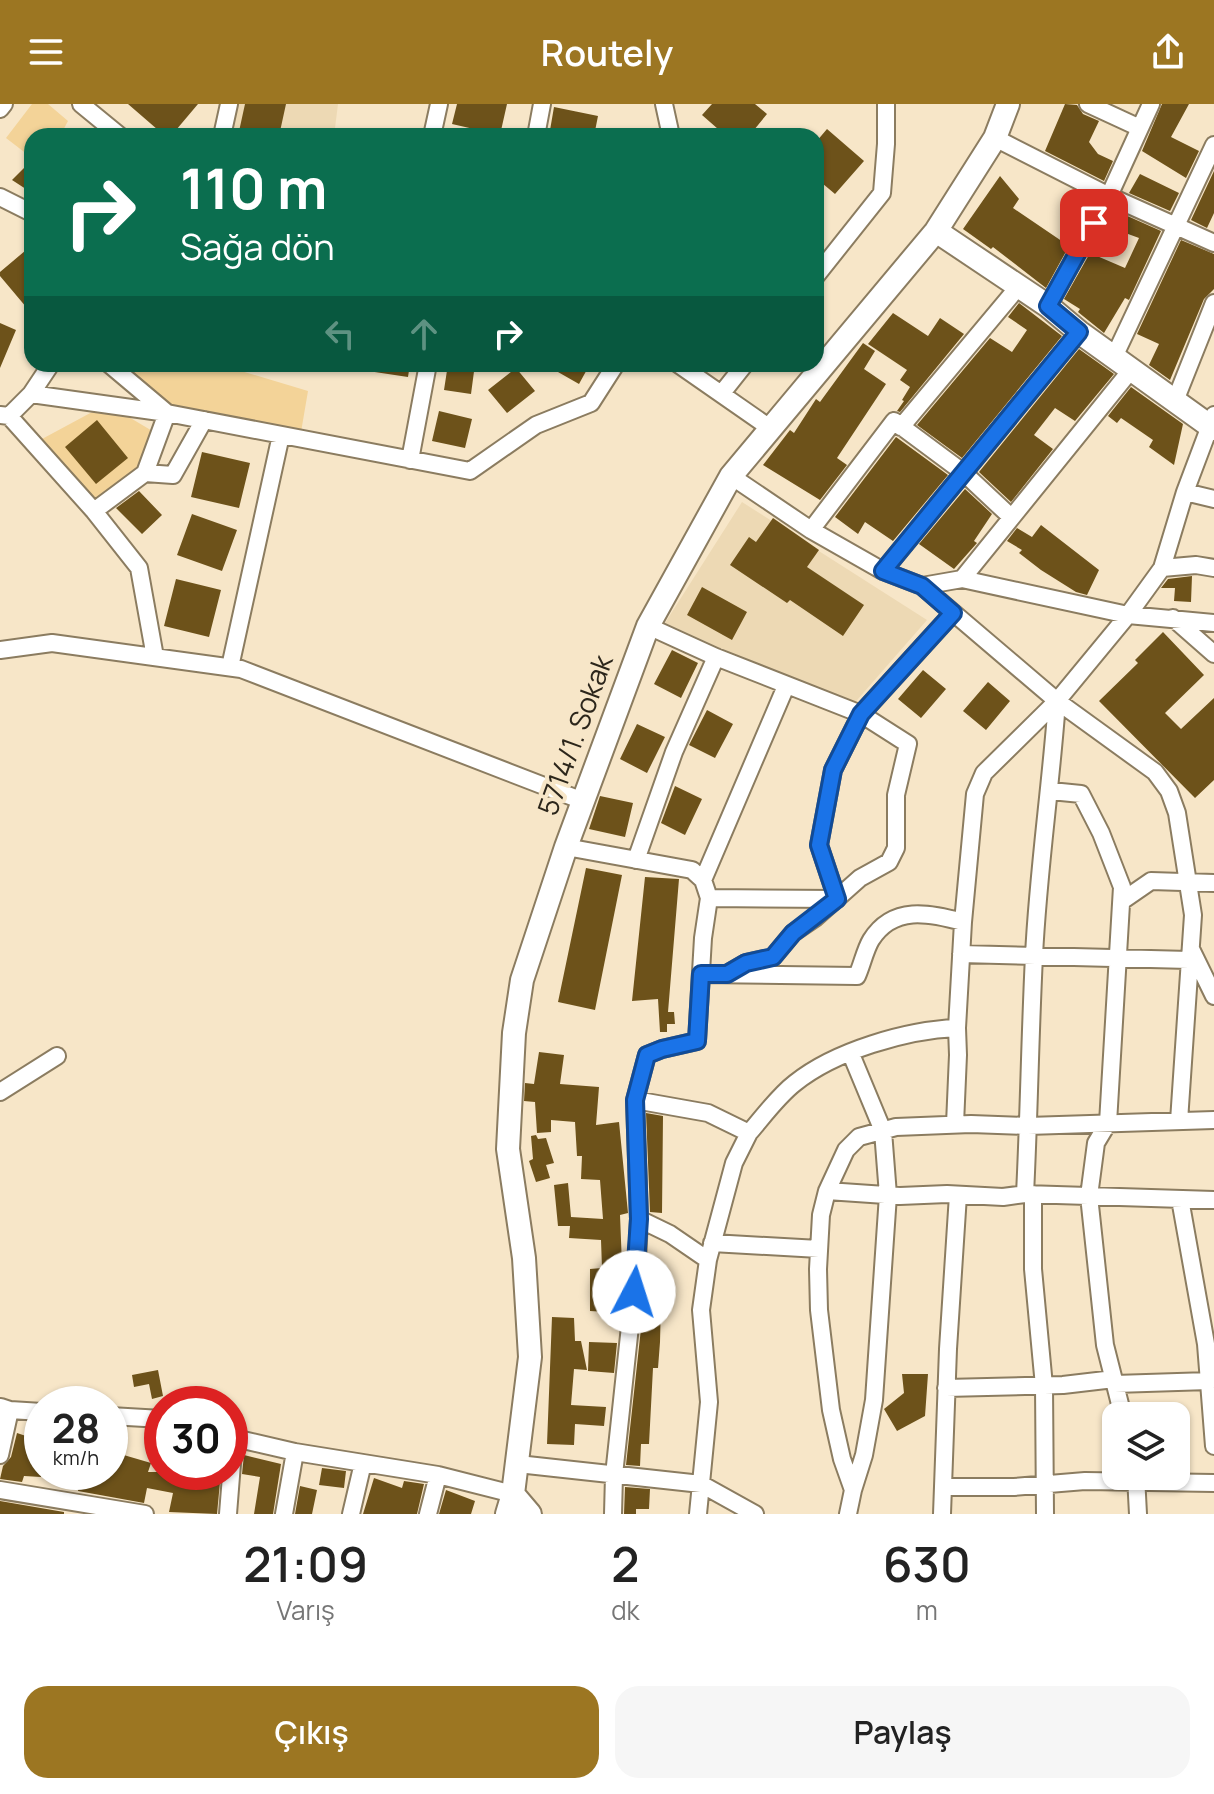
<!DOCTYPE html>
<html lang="tr">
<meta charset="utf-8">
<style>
body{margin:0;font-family:Manrope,sans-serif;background:#f6f6f6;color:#222;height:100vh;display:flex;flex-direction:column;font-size:30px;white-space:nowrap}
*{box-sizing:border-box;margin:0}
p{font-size:26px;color:#767676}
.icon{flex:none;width:44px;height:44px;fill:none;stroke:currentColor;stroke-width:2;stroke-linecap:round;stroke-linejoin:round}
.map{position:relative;height:1410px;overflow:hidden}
.panel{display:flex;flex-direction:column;background:#fff;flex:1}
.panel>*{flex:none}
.top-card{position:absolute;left:24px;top:24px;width:800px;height:244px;border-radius:24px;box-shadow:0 2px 6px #0004;background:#0b6e4f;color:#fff;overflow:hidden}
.buttons{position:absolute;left:1102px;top:1298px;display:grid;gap:16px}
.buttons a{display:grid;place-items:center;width:88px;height:88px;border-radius:16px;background:#fff;box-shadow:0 2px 6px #0004;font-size:40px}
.speed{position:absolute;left:24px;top:1282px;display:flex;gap:16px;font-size:40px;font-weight:700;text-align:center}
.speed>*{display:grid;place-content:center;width:104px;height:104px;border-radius:50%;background:#fff;box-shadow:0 2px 6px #0004;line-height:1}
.speed small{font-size:20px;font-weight:400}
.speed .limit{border:12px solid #d22;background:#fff;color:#111}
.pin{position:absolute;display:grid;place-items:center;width:68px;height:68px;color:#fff;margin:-34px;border-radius:16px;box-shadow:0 4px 12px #0006}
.me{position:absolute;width:88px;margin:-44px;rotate:5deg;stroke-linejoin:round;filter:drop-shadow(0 0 6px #0008)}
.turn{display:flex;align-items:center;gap:28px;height:168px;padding:0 24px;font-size:36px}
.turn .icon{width:104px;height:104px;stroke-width:2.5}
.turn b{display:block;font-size:56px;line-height:68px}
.lanes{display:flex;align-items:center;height:76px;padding:0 24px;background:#0003;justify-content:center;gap:40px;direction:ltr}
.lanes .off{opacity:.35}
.eta{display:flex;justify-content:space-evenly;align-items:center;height:136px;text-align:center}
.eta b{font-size:48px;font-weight:600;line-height:56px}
.button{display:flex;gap:16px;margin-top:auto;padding:16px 24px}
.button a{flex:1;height:92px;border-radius:24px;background:#9c7622;color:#fff;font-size:32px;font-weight:600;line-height:92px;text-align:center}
.button a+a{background:#f6f6f6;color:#222}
header{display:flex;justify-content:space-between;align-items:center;height:104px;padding:0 24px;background:#9c7622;color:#fff;font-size:36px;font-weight:600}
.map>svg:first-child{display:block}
.built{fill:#edd9b4}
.green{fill:#f3d398}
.building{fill:#6d521a}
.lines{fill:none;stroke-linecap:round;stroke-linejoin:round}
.street-casing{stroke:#8b7c60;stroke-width:20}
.secondary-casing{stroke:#8b7c60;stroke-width:26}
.street{stroke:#fff;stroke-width:16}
.secondary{stroke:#fff;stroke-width:22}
.route-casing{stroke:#114b97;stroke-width:20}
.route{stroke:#1a73e8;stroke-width:14}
.labels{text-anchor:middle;stroke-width:8;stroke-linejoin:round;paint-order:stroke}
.street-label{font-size:28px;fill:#2c261b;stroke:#f7e6c8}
</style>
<header><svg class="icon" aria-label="menu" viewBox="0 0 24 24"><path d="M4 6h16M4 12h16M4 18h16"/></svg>Routely<svg class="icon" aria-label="share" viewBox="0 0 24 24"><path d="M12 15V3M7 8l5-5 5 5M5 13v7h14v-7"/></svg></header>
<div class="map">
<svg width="1214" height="1410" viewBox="0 0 1214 1410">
<rect width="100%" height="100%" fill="#f7e6c8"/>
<path class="built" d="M237 0H338L334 32H230Z
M742 398 927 516 851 603 665 519Z"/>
<path class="green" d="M32 0H48L68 17 60 32H32V54L6 34Z
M111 260H218L308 287 300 334 167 309Z
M107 300 159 331 145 369 101 402 42 335Z"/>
<path class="building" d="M128 0H198L171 32H165Z
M245 0H286L279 32H238Z
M457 0H507L500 31 452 20Z
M712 0H755L767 10 749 32H726L702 11Z
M1065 0 1077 1 1083 10 1099 17 1089 38 1098 50 1113 57 1104 77 1045 47Z
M1162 0H1189L1171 33 1199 47 1186 74 1142 47Z
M554 3 598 12 594 32H549Z
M827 25 864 57 835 90 816 74V38Z
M32 56V89L12 76Z
M1214 67V109L1207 124 1191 116Z
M1140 70 1179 89 1170 107 1129 89Z
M1000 72 1019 95 1013 104 1069 142 1046 184 993 143 991 145 963 125Z
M1114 106 1161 127 1129 196 1125 194 1104 229 1078 208 1080 205 1064 195 1090 149 1125 164 1139 134 1109 123Z
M1181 136 1214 150V185L1204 195 1170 276 1149 261 1159 240 1137 230Z
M32 141V210L0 172V168Z
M1019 199 1062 232 962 354 917 321 990 234 1012 248 1027 226 1008 213Z
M893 209 928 232 940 214 964 230 900 308 897 307 904 297 902 296 910 283 900 276 907 266 868 240Z
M0 219 16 226 0 264Z
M863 239 875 247 864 265 886 280 837 354 847 361 820 396 763 361 790 326 794 329 816 295 820 298Z
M1079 245 1114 270 1075 317 1055 304 1034 331 1053 345 1011 398 979 368Z
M368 260H410L408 273 368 267Z
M448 260H475L471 290 444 286Z
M544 260H590L579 280Z
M516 264 535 287 507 309 488 286Z
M1131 283 1183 320 1174 361 1149 343 1153 336 1121 314 1117 319 1108 312Z
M439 307 472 315 465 344 432 337Z
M97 316 128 354 96 380 65 343Z
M896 333 948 371 893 437 865 418 858 430 835 413Z
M202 348 250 359 239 404 191 393Z
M965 385 992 410 974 437 977 439 954 465 919 440Z
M139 387 162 411 142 430 116 404Z
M192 410 237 426 222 467 177 451Z
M773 414 819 446 807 463 864 501 843 532 790 496 787 499 730 461 749 433 756 438Z
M1041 421 1099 466 1087 491 1076 488 1041 466 1019 449 1022 446 1007 437 1017 424 1032 433Z
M1192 472 1191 498 1174 497 1175 484H1161L1168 475Z
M176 475 221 486 209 533 164 522Z
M702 483 747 508 732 536 687 511Z
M1163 528 1204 571 1165 609 1181 625 1214 594V676L1195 694 1099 597 1138 559 1135 556Z
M672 546 698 559 681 594 654 580Z
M923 566 946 585 921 614 898 595Z
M988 578 1010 597 986 626 963 607Z
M707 606 733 620 715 654 689 641Z
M637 620 665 633 647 669 620 655Z
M675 682 702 695 685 731 661 719Z
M600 692 633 699 625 733 589 725Z
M586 764 622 771 595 906 558 898Z
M645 773 679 775 668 908H674L675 920H667V928H660L658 895 632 897Z
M539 948 564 951 560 980 599 983 596 1021 619 1018 628 1109 620 1111 622 1161 625 1164 620 1212H607V1208L590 1207V1165L602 1164 601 1136 569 1134 570 1122H558L554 1081 568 1079 571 1113 603 1115 600 1076 581 1075 582 1052H577L575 1018 551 1016V1028L537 1029 535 998 524 997 525 979 534 980Z
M646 1009 663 1012 662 1109 650 1108Z
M536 1031 538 1035 546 1034 554 1059 546 1061 550 1074 536 1078 529 1057 533 1055 531 1032Z
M662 1160 660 1238 658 1264H653L649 1340H641L640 1362 626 1361 648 1161Z
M552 1213 574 1214 575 1237H581L587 1266 574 1265 571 1301 606 1303 604 1322 575 1320 574 1341 547 1340Z
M589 1238 617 1239 614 1269 588 1267Z
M158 1266 163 1292 152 1295 149 1280 134 1283 132 1271Z
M902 1270H928L925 1312 897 1327 884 1305 904 1289Z
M35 1319H42L41 1373 24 1372 22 1378 0 1375 3 1362 11 1353 17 1329 29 1333Z
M110 1347 151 1359 148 1368H182L220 1378 217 1410 169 1408 173 1389 147 1384 144 1399 78 1387 80 1372 93 1374 94 1368H110Z
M244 1351 281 1360 273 1410H254L260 1373 242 1370Z
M322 1364 346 1367 344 1384 319 1381Z
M374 1374 402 1384 404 1377 424 1380 417 1410H363Z
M300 1382 317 1386 312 1410H295Z
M625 1383 650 1385 649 1405H636V1410H624Z
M446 1386 475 1397 471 1410H439Z
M0 1397 64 1408V1410H0Z"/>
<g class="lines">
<g class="street-casing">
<path id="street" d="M81 0 120 32
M664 0 671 32
M1088 0 1140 24
M0 5 4 0
M222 32 229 0
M432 32 439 0
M536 32 542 0
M995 34 1109 92 1214 139
M0 93 32 109
M816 172 882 89 886 40V0
M1048 202 1109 92 1151 0
M1114 253 1214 41
M109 260 166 308
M678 260 770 324
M722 289 745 260
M31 290 167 309 470 367 536 321 591 299 616 260
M1175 297 1214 199
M0 311 9 312 94 407 139 464 155 553
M9 312 31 290 51 260
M901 323 1019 182
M410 356 428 260
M145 369 173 371 204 316
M731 372 811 426 883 467 922 482 962 475 1128 511 1214 519
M1185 388 1214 311
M94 407 145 369 167 309
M811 426 894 317 964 369 1011 413
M1162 464 1196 461 1214 464
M883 467 1079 228
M962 475 1131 266
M922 482 1057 597 1155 668 1169 687 1177 709 1193 811 1179 1017
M1173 514 1214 550
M648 522 716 553 861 610 908 640 896 691V744L889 758 860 774 815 814 793 829 773 853 746 859 727 870
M0 546 52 539 241 565 583 697
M230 563 281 331
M1057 597C1051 682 1038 767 1034 852 1030 932 1029 1011 1025 1090L1214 1096
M1051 687 1081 690 1101 729 1122 783 1108 1019 1096 1039 1089 1092 1105 1241 1123 1312
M566 743 692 766 703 776 709 794 837 795 819 741 833 666 861 610 953 509
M636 756 674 648 716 553
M703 776 786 582
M1122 797 1151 777 1214 779
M1191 845 1214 892
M961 850 1189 856
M701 870 857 872C862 861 865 846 871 836 893 801 929 809 963 818
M851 950 883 1027 888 1091 874 1296 864 1351 853 1386
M0 988 57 952
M635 996 708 1009 749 1029 734 1059 708 1156 701 1206 709 1298 698 1410
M955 1020 958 951 957 924 963 818 975 690 984 669 1057 597 1128 511 1162 464 1185 388 1214 395
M749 1029C763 1013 778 992 795 979 835 947 906 926 957 924
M827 1087 900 1092 947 1090 1003 1093 1025 1090
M1033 1090V1165L1044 1282 1045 1410
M1180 1095 1206 1240 1214 1342
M639 1115 670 1130 708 1156
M712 1139 819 1145
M1115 1280 1209 1277
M946 1284 1063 1281 1114 1275
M1 1303 10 1306 42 1308
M0 1306H10L0 1351
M110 1312 162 1315
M230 1333 295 1348 438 1371 513 1390
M518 1360 701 1380 755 1410
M1136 1372 1138 1410
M943 1383H1014L1085 1377 1214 1379
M0 1386 145 1410
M228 1410 234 1334
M284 1410 295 1348
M351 1410 363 1359
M428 1410 438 1371
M613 1410 614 1371 637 1157 639 1115 635 996 647 951 662 945 697 937 703 834 709 794
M848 1410 853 1386 842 1355 831 1306 819 1206 818 1165 821 1111 827 1087 846 1046 859 1033 896 1023 971 1020 1028 1022 1214 1016
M942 1410 948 1245 958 1091"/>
</g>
<g class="secondary-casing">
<path id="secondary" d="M936 127 1048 202 1079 228 1214 325
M513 1390 530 1410
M507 1410 513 1390 530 1253 524 1154 508 1045 514 929 522 876 566 743 648 522 731 372 936 127 995 34 1008 0"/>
</g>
<use href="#street" class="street"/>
<use href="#secondary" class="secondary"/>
</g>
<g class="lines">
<g class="route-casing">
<path id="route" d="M634 1188 639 1115 635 996 647 951 662 945 697 937 701 870H727L746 859 773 853 793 829 837 795 819 741 833 666 861 610 953 509 922 482 883 467 1079 228 1048 202 1094 119"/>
</g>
<use href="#route" class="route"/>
</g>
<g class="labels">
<g class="street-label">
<text transform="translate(575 631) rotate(-70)" y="10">5714/1. Sokak</text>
</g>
</g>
</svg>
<div class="buttons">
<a><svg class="icon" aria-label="layers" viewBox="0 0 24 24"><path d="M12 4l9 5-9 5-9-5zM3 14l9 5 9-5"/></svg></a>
</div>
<div class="speed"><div>28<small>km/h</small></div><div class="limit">30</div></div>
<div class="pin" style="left:1094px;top:119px;background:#d93025"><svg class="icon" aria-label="arrive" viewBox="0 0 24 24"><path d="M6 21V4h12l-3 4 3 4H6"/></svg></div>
<svg class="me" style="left:634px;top:1188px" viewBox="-20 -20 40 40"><circle r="19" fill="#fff"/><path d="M0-13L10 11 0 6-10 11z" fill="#1a73e8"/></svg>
<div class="top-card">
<div class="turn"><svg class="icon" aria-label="right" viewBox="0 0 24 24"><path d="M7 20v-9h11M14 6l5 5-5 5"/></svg><div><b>110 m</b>Sağa dön</div></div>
<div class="lanes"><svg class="icon off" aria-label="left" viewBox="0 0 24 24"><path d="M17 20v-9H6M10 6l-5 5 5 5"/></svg><svg class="icon off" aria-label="ahead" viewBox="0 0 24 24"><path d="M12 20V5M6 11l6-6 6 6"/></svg><svg class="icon" aria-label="right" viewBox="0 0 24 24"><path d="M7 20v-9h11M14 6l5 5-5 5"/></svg></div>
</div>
</div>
<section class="panel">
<div class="eta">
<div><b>21:09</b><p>Varış</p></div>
<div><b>2</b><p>dk</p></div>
<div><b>630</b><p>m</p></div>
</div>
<div class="button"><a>Çıkış</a><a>Paylaş</a></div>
</section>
